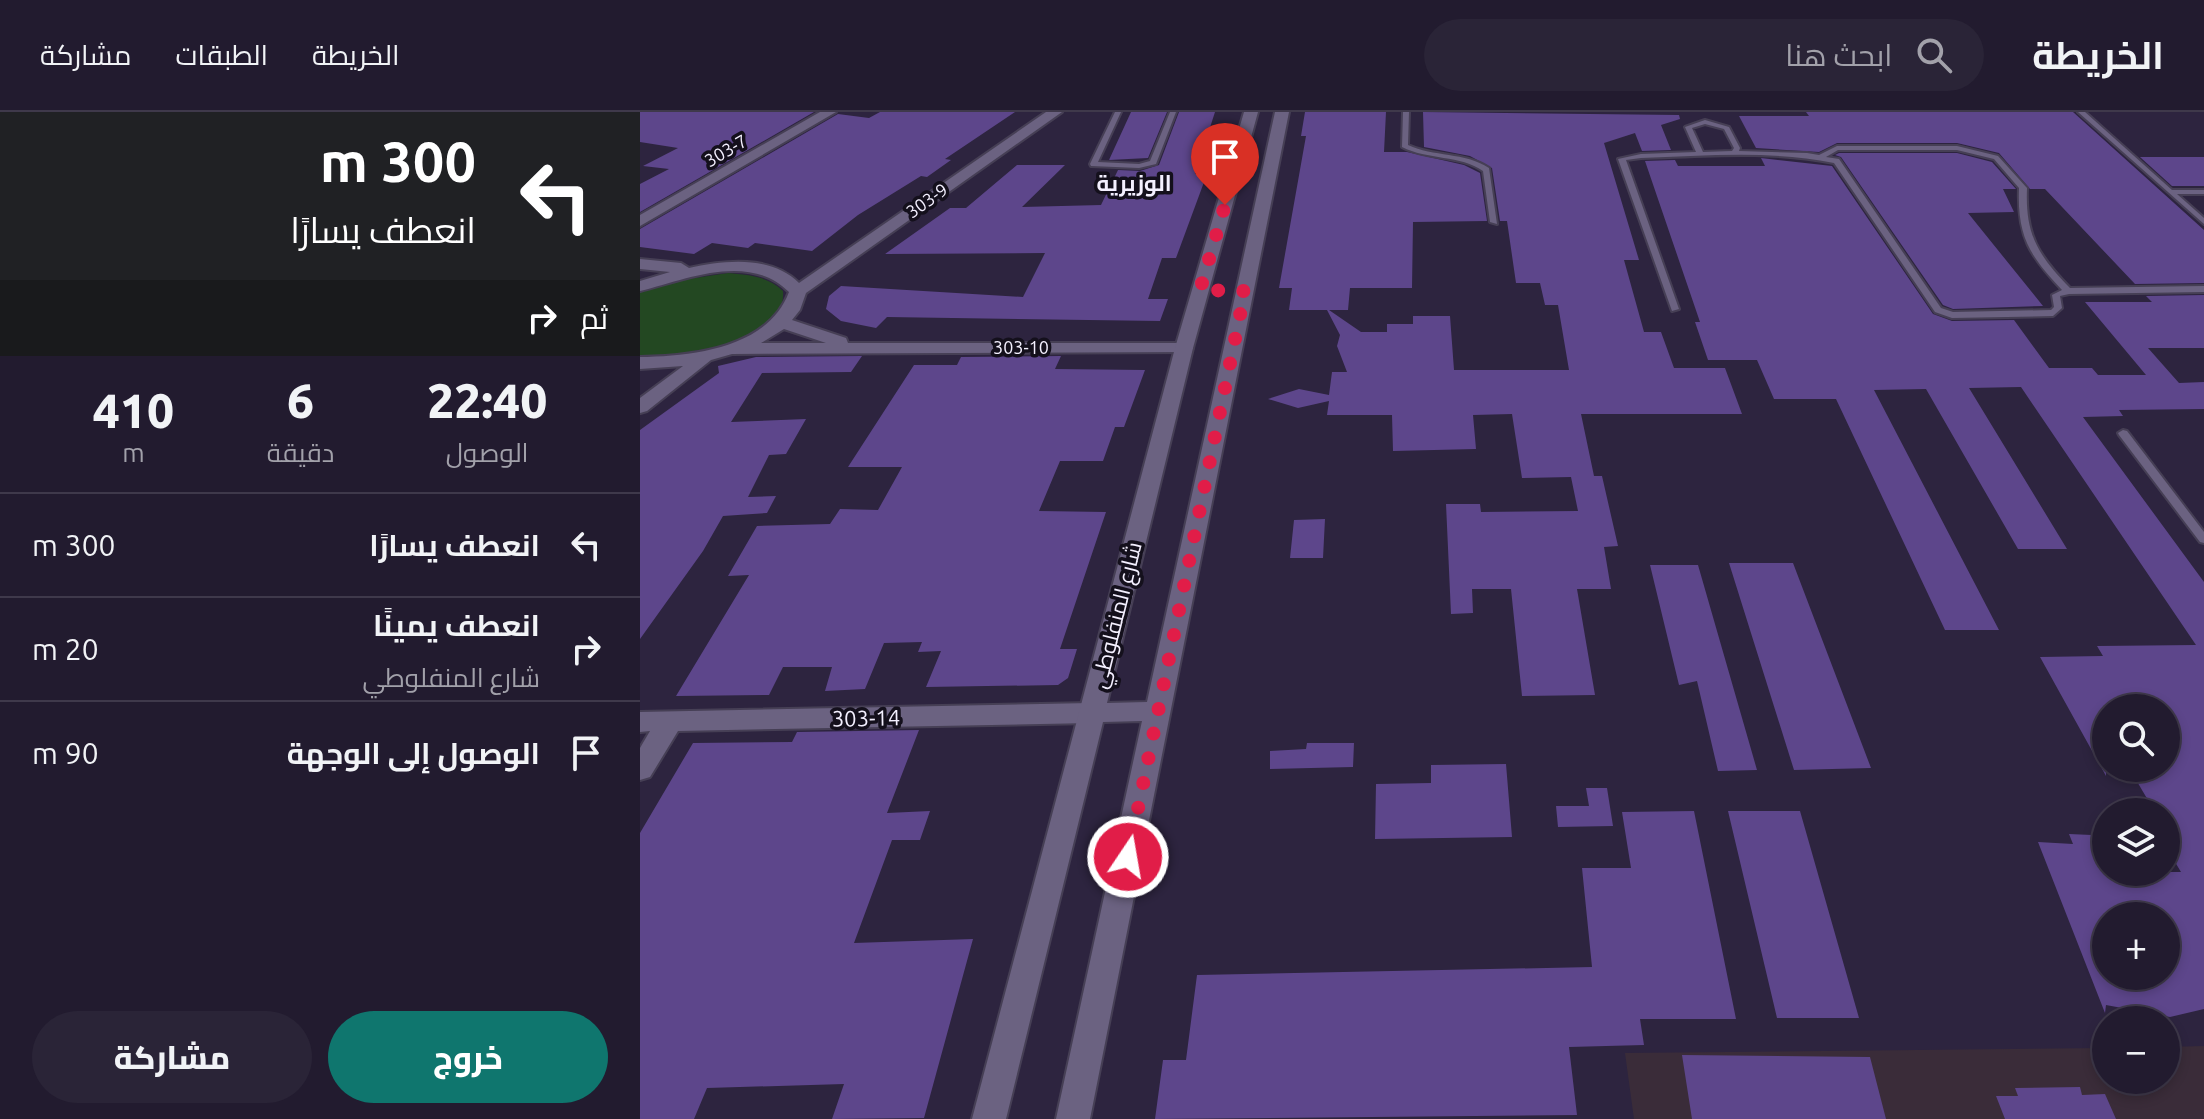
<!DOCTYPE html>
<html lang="ar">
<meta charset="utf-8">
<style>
body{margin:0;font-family:Ubuntu,Cairo,sans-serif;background:#2a2437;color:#f1f3f6;direction:rtl;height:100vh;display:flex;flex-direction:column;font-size:30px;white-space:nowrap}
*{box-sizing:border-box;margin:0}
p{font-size:26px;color:#a2a1aa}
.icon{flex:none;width:44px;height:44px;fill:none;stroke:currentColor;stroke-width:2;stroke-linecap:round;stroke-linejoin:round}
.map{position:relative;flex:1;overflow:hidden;direction:ltr}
.panel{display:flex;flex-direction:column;background:#221b2f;width:640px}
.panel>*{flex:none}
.banner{background:#202124;color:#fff;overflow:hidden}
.controls{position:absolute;left:1452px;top:582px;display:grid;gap:16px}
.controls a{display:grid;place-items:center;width:88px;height:88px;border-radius:50%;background:#221b2f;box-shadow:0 4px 12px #0003,0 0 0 2px #3f394b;font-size:40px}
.pin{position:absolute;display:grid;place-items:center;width:68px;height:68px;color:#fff;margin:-82px -34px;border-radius:50% 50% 50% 0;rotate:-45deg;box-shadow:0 0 8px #0007}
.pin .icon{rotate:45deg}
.me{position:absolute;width:88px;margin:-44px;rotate:12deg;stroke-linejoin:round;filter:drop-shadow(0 0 6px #0008)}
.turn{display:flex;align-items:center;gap:28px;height:168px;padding:0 32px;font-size:36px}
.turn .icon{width:104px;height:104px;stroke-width:2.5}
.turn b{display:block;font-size:56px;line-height:68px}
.then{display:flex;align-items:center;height:76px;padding:0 32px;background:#0003;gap:16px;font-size:30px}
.eta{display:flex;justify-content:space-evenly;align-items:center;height:136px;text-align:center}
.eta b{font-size:48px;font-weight:800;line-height:56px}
.button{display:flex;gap:16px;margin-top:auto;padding:16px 32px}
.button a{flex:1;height:92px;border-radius:48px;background:#0f766e;color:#fff;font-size:32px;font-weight:800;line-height:92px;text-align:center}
.button a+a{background:#2a2437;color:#f1f3f6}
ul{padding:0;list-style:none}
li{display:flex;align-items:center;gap:24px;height:104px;padding:0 32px;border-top:2px solid #3f394b}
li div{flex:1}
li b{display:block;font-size:30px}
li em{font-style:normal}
header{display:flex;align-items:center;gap:48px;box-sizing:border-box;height:112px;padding:0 40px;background:#221b2f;border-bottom:2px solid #3f394b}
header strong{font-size:38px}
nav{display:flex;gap:44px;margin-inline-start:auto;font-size:28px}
.search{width:560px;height:72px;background:#2a2437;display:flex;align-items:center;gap:20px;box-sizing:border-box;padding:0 28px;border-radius:44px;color:#a2a1aa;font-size:30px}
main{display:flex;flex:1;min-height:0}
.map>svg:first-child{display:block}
.education{fill:#3a2c39}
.green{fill:#234822}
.building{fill:#5d468b;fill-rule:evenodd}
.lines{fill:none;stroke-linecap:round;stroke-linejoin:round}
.lane-casing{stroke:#463f55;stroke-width:4}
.street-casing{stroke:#463f55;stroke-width:4}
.secondary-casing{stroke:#463f55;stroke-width:4}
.lane{fill:#6b6281;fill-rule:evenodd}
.street{fill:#6b6281;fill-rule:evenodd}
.secondary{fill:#6b6281;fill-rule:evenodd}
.route{stroke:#e11d48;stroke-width:14;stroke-dasharray:0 25.2}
.labels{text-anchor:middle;stroke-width:7;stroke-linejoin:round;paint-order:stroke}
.far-street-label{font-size:18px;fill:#f4f0ff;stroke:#14101c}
.far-quarter-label{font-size:22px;font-weight:bold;fill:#f4f0ff;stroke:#14101c}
.street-label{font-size:22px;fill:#f4f0ff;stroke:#14101c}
</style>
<header>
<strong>الخريطة</strong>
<div class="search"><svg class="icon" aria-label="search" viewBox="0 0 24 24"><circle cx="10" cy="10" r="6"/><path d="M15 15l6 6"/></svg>ابحث هنا</div>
<nav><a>الخريطة</a><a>الطبقات</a><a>مشاركة</a></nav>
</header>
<main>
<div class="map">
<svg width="1564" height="1007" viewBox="0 0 1564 1007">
<rect width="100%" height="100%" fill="#2d243f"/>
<path class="education" d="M1564 934V1007H994L985 941 1466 936V968H1526V935Z"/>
<path class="green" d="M88 161C110 163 127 164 143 179 148 232 38 244 0 244V180L29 170Z"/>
<path class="building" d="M0 0H174L0 100V72L29 57 3 54 38 36 0 30Z
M240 0H375L305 47 311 48 287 65 281 64 218 103 172 139 115 131 108 136 72 131 54 142 0 135V117L198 2 229 6Z
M491 0H527L508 46 469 48Z
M539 0H575L555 62H567L536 146H522L508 187H528L520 209 247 205 236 216 201 209 186 197 189 184 201 174 383 185 405 141 245 142 310 96H326L377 53H425L382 95 461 93 478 58 500 59 519 53Z
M665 0H746L744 40H767L824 53 840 61 847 109 773 110 772 176H710L708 198H689L721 220H747V212H773V204H810L814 258H929L918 193H905L900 171H876L867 109H860L852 56 830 44 784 35 783 0 1039 3 1040 7 1021 13 1031 38 1002 39 995 21 964 31 999 148H984L1004 220H1021L1034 256H1085L1102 302H941L954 364H962L978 434 964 435 971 477H937L955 583 882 584 871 477H832L833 501 811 502 806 392H840L841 400 938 399 931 365 882 366 872 302 833 303 836 337 753 339 752 303H687L689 289 658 296 628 287 659 277 689 283 692 260H707L697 234 700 223 687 198H649L652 176H639L666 24H661Z
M1166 0H1433L1564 118V171L1495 172 1405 77H1390L1359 41 1317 31H1197L1179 40 1116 36 1099 4H1169Z
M1199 41H1317L1352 50 1376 77H1363L1374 100 1328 101 1403 194 1313 197 1303 193 1201 45 1195 43Z
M1500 45H1564V74H1532Z
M1121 46 1192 54 1293 202 1312 209 1374 208 1409 256H1452L1458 263H1506L1445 190H1512L1506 184 1564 183V236H1508L1539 271 1564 270V297L1479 298 1483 304 1443 305 1564 470V897L1530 905 1466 893 1465 901 1398 730 1433 732 1429 722 1452 723 1456 732H1466V760H1541L1526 735V700H1515L1489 656H1526V596H1466V664L1400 545 1463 544 1457 534 1556 533 1381 275 1329 276 1427 437H1378L1286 277 1234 278 1359 518H1305L1196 287H1134L1117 248H1068L1055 210H1060L1005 49 1035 48 1038 54H1125ZM1466 804H1526V864H1466Z
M222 244 211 260 122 261 91 310 166 307 146 342 129 343 108 385 136 384 127 401 83 404 63 439 0 527V318L79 261 78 254 116 245Z
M421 244 415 257 505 258 484 315H475L463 349H420L399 399 466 400 420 537H437L428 566 418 573 286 575 301 539 278 540 282 530 244 531 225 577 185 579 192 555H143L129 583 36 584 109 463 88 464 117 414 190 412 200 397 238 398 262 355H208L274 253H317L321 245Z
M685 407 683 446H650L654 408Z
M1089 451H1153L1231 656 1154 658Z
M1010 453H1058L1117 658 1078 659 1057 569 1039 573Z
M279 618 247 701 290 699 280 728H252L214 831 333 827 284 1006 192 1007 204 972 67 976 54 1007H0V721L53 631 152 630 157 620Z
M667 631H714L713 655 630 657V639L666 637Z
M866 652 872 725 735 727 736 672 791 671V653Z
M946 676H967L973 714 918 715 916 694H949Z
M1054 699 1096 907H1000L1004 933 929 935 937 1003 515 1007 523 948H546L557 863 952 855 942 756H991L982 700Z
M1088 699H1160L1219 906H1137Z
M1042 943 1230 945 1246 1007H1052Z
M1440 975 1442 983 1465 982 1476 1007H1365L1356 984H1378L1375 976Z"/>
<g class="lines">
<g class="lane-casing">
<path id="lane" d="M475 0H481L458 50 499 52 510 49 530 0H536L516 52 499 56 451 54 450 52Z
M763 0H769L768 33C793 45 825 40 849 56L857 112 850 110 843 59C821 43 787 48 762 35Z
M1438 0H1445L1532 78H1564V82H1537L1564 106V112Z
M1065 8 1089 15 1100 36 1099 39 1167 41 1179 43 1197 34H1317L1358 44 1387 76C1385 123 1398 143 1430 176L1564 174V180L1429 182 1420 184 1422 196 1413 204 1312 206 1295 200 1194 51C1131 38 1065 44 1001 46L986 48 1039 197 1032 199 978 47 1001 42 1056 40 1045 15ZM1065 12 1084 17 1094 36 1092 39 1063 40 1052 16ZM1198 38H1317L1354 47 1379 76C1377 125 1390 144 1422 178L1412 183 1414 195 1411 198 1313 200 1301 196 1199 47 1186 45Z
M1483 318 1487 319 1564 420V431L1560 430 1479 323 1478 321Z"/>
</g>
<g class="street-casing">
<path id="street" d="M180 0H196L0 114V103Z
M406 0H422L166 181 160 198 152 208 206 226 208 231H544L550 232 553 236 550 240 92 242 71 248 7 299 0 301V286L43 254 0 257V245C53 244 128 236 149 180 109 140 47 167 0 179V169L30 160 0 157V147L41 151 49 156C85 148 131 143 159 171ZM144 217 186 231H121Z
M451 591 460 594 464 601 460 608 451 611 38 619 10 665 0 668V636L10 619 0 620V600Z"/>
</g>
<g class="secondary-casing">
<path id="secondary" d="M604 0H618L553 236 467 591 507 590 635 0H649L450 1007H416L502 609 463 610 366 1007H332L535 236Z"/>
</g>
<use href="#lane" class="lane"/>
<use href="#street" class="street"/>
<use href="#secondary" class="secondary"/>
</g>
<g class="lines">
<path class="route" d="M488 745 605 179 560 178 585 93"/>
</g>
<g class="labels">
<g class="far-street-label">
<text transform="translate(86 39) rotate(-30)" y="6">303-7</text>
<text transform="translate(287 89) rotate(-35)" y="6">303-9</text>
<text x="381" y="242">303-10</text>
</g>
<g class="far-quarter-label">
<text x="494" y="79">الوزيرية</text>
</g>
<g class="street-label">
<text transform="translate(476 503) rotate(-76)" y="8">شارع المنفلوطي</text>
<text transform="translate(226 606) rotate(-1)" y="8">303-14</text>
</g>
</g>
</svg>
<div class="controls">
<a><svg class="icon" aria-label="search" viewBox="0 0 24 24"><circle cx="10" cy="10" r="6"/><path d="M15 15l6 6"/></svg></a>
<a><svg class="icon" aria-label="layers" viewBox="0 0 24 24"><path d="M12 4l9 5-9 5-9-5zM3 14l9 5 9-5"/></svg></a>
<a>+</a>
<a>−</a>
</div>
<div class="pin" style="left:585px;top:93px;background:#d93025"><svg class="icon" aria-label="arrive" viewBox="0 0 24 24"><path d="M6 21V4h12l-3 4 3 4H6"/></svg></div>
<svg class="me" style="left:488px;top:745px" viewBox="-20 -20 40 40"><circle r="17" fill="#e11d48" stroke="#fff" stroke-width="3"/><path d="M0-11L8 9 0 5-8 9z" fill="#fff"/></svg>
</div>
<section class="panel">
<div class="banner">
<div class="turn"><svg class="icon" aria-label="left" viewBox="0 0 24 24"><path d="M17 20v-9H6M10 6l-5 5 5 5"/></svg><div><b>300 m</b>انعطف يسارًا</div></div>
<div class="then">ثم<svg class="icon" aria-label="right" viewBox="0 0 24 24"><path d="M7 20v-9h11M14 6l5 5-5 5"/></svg></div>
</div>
<div class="eta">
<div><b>22:40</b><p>الوصول</p></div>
<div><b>6</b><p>دقيقة</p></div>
<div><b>410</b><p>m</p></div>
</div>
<ul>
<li><svg class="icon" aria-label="left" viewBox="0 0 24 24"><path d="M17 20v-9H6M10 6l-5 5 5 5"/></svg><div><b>انعطف يسارًا</b></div><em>300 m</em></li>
<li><svg class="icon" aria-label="right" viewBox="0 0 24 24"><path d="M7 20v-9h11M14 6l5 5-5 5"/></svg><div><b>انعطف يمينًا</b><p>شارع المنفلوطي</p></div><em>20 m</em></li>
<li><svg class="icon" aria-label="arrive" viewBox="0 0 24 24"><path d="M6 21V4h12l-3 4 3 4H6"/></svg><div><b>الوصول إلى الوجهة</b></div><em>90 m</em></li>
</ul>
<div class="button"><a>خروج</a><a>مشاركة</a></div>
</section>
</main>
